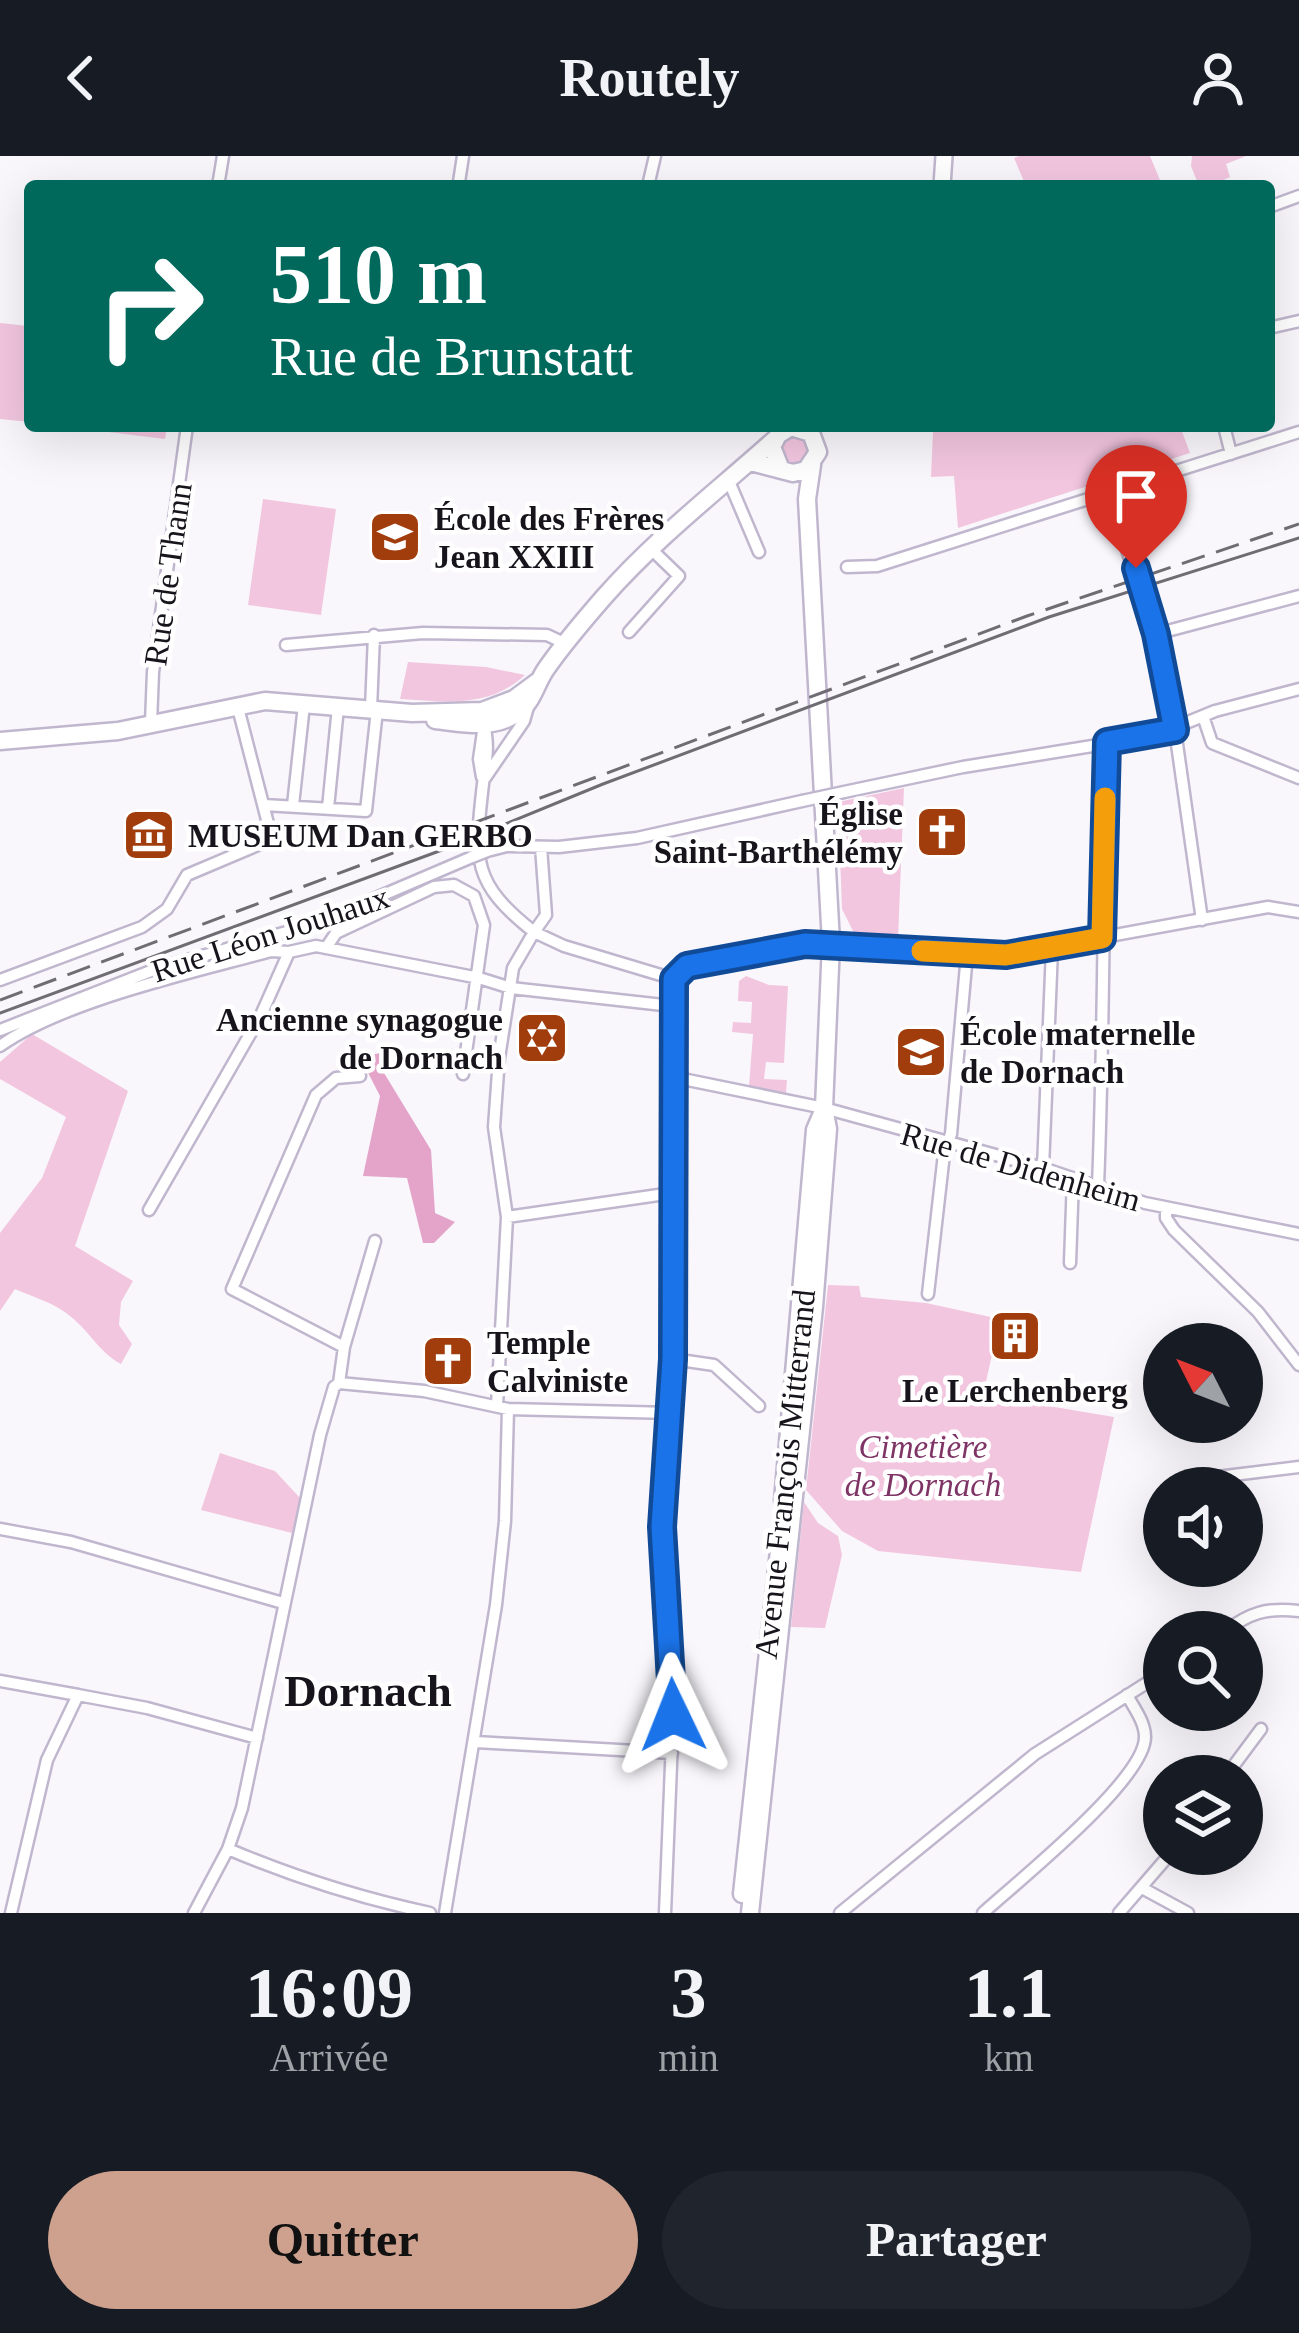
<!DOCTYPE html>
<html lang="fr">
<meta charset="utf-8">
<style>
body{margin:0;font-family:Georgia,serif;background:#20242c;color:#f1f3f6;height:100vh;display:flex;flex-direction:column;font-size:45px;white-space:nowrap}
*{box-sizing:border-box;margin:0}
p{font-size:39px;color:#9ea1a6}
.icon{flex:none;width:66px;height:66px;fill:none;stroke:currentColor;stroke-width:2;stroke-linecap:round;stroke-linejoin:round}
.map{position:relative;height:1757px;overflow:hidden}
.drawer{display:flex;flex-direction:column;background:#171b24;flex:1}
.drawer>*{flex:none}
.hud{position:absolute;left:24px;top:24px;width:1251px;height:252px;border-radius:12px;box-shadow:0 12px 48px #0002;background:#00695c;color:#fff;overflow:hidden}
.needle{width:78px;rotate:312deg}
.buttons{position:absolute;left:1143px;top:1167px;display:grid;gap:24px}
.buttons a{display:grid;place-items:center;width:120px;height:120px;border-radius:50%;background:#171b24;box-shadow:0 12px 48px #0002;font-size:60px}
.pin{position:absolute;display:grid;place-items:center;width:102px;height:102px;color:#fff;margin:-123px -51px;border-radius:50% 50% 50% 0;rotate:-45deg;box-shadow:0 0 12px #0007}
.pin .icon{rotate:45deg}
.me{position:absolute;width:132px;margin:-66px;rotate:358deg;stroke-linejoin:round;filter:drop-shadow(0 0 9px #0008)}
.turn{display:flex;align-items:center;gap:42px;height:252px;padding:0 48px;font-size:54px}
.turn .icon{width:156px;height:156px;stroke-width:2.5}
.turn b{display:block;font-size:84px;line-height:102px}
.eta{display:flex;justify-content:space-evenly;align-items:center;height:204px;text-align:center}
.eta b{font-size:72px;font-weight:800;line-height:84px}
.button{display:flex;gap:24px;margin-top:auto;padding:24px 48px}
.button a{flex:1;height:138px;border-radius:72px;background:#cda18d;color:#111;font-size:48px;font-weight:800;line-height:138px;text-align:center}
.button a+a{background:#20242c;color:#f1f3f6}
header{display:flex;justify-content:space-between;align-items:center;height:156px;padding:0 48px;background:#171b24;font-size:54px;font-weight:800}
.map>svg:first-child{display:block}
.green{fill:#f3c6e0}
.forest{fill:#e4a4ca}
.lines{fill:none;stroke-linecap:round;stroke-linejoin:round}
.minor-casing{stroke:#c0b7ce;stroke-width:15}
.secondary-casing{stroke:#c0b7ce;stroke-width:20}
.primary-casing{stroke:#c0b7ce;stroke-width:21}
.minor{stroke:#fff;stroke-width:10}
.secondary{stroke:#fff;stroke-width:15}
.primary{stroke:#fff;stroke-width:16}
.tram{stroke:#6f6c73;stroke-width:3}
.rail{stroke:#6f6c73;stroke-width:3;stroke-dasharray:24 12;stroke-linecap:butt}
.minor-bridge-casing{stroke:#c0b7ce;stroke-width:15;stroke-linecap:butt}
.minor-bridge{stroke:#fff;stroke-width:10}
.route-casing{stroke:#114b97;stroke-width:30}
.route{stroke:#1a73e8;stroke-width:21}
.slow{stroke:#f59e0b;stroke-width:21}
.labels{text-anchor:middle;stroke-width:9;stroke-linejoin:round;paint-order:stroke}
.poi-label{font-size:33px;font-weight:bold;fill:#18141c;stroke:#fff;text-anchor:start}
.street-label{font-size:33px;fill:#18141c;stroke:#fff}
.park-label{font-size:33px;font-style:italic;fill:#7e3465;stroke:#fff}
.district-label{font-size:45px;font-weight:bold;fill:#18141c;stroke:#fff}
</style>
<header><svg class="icon" aria-label="back" viewBox="0 0 24 24"><path d="M15 5l-7 7 7 7"/></svg>Routely<svg class="icon" aria-label="person" viewBox="0 0 24 24"><circle cx="12" cy="8" r="4"/><path d="M4 21q1-7 8-7t8 7"/></svg></header>
<div class="map">
<svg width="1299" height="1757" viewBox="0 0 1299 1757">
<rect width="100%" height="100%" fill="#f9f7fc"/>
<path class="green" d="M1019 0H1150L1162 29 1026 30 1014 2Z
M1192 0H1246L1226 8 1230 21 1210 30H1199L1191 10Z
M30 158V266L0 263V167L28 170Z
M59 270H167L165 283Z
M944 270H1180L1190 297 958 372 954 320 931 321 933 276 944 275Z
M780 294a15 15 0 1 1 30 0a15 15 0 1 1-30 0Z
M263 343 336 353 321 459 248 449Z
M408 506 486 511 525 519C488 554 441 545 400 543Z
M904 632 898 783 854 777 842 753 838 646Z
M746 820 769 829 788 830 784 907 766 906 764 923 787 924 786 937 749 930 753 878 732 876 733 866 751 867 752 846 738 845 739 825Z
M32 878 128 935 75 1090 133 1125 121 1146 119 1169 132 1188 121 1208C99 1196 90 1176 70 1160 55 1147 33 1141 15 1133L0 1155V1077L42 1022 66 961 0 923V906Z
M828 1129 859 1130 861 1141 926 1147 1000 1163 983 1239 1114 1261 1081 1416 878 1395 842 1375 806 1334Z
M220 1297 275 1315 300 1342 292 1377 201 1354Z
M804 1346 818 1367 838 1380 842 1399 825 1472 791 1471Z"/>
<path class="forest" d="M386 896 384 917 431 994 435 1057 455 1066 434 1087H423L407 1022 363 1020 380 940 360 901Z"/>
<g class="lines">
<g class="minor-casing">
<path id="minor" d="M459 26 463 0
M218 30 223 0
M648 30 655 0
M1269 51 1299 40
M1269 172 1299 165
M1224 270 1231 298
M728 323 759 396
M1107 336 1156 478 1175 574 1202 764
M847 411 877 410 1299 276
M629 476 679 420 650 392
M1156 478 1299 440
M286 489 423 477 547 479 564 487
M371 553 374 479
M1203 560 1212 587 1299 622
M483 565C490 589 486 603 483 628 474 705 472 727 534 776L513 812 499 902 494 971 507 1061 497 1250
M151 567 153 516 187 270
M482 621 479 603 484 569
M485 622 524 565 528 551
M844 636 963 611 1154 580 1215 555 1299 533
M264 649 366 655 377 554
M293 649 304 549
M328 652 338 551
M541 691 546 759 534 776 564 790 674 823
M487 695 507 690 559 691 637 682 802 645
M326 792 336 777 434 731 454 729 474 740 484 769 463 918
M674 823 687 810 805 788 1006 799 1268 751 1299 756
M0 824 142 771 167 753 187 719 272 683 237 548
M0 874 156 813 315 768 472 701
M0 890C63 845 194 816 271 795L289 796 316 790 479 822 511 832 672 850
M673 921 824 952 1043 1012 1145 1047 1299 1078
M1043 1012 1052 793
M1098 1030C1104 882 1103 734 1107 586
M1166 1052V1062L1174 1074 1258 1156 1299 1209
M149 1054 261 859 289 796
M507 1061 672 1037
M1070 1107 1073 1022
M928 1138 944 998 951 978 967 798
M344 1191 232 1133 316 939 336 922 360 920
M673 1203 714 1209 759 1250
M339 1227 424 1235 508 1253 671 1257
M339 1227 344 1191 375 1085
M1196 1330 1209 1322 1299 1311
M0 1373 71 1386 283 1447
M1224 1476C1249 1457 1267 1451 1299 1455
M0 1525 78 1539
M476 1586 672 1597
M1226 1620 1261 1573
M228 1693C294 1721 360 1742 430 1757
M1142 1732 1188 1757
M11 1757 47 1604 78 1539 147 1552 257 1582
M194 1757 228 1693 242 1652 320 1279 334 1231 339 1227
M445 1757 496 1449 505 1365 508 1253
M665 1757 674 1535 662 1371 673 1203 674 823
M840 1757 1035 1598 1164 1516
M983 1757C1017 1726 1145 1624 1145 1581 1145 1566 1134 1552 1127 1539
M1119 1757 1170 1698"/>
</g>
<g class="secondary-casing">
<path id="secondary" d="M942 30 944 0"/>
</g>
<g class="primary-casing">
<path id="primary" d="M751 306 793 317 806 314 818 296 811 277 791 271 778 279 772 291 780 311
M435 564C463 567 491 574 516 558 533 547 535 529 546 513 564 487 584 464 604 441 656 382 716 336 774 284
M0 585 118 575 265 545 412 557 482 555 514 543 537 526
M783 1345 815 974 824 953
M742 1738 781 1376
M750 1757 814 1151 828 973 824 952 831 787 807 343 812 309"/>
</g>
<use href="#minor" class="minor"/>
<use href="#secondary" class="secondary"/>
<use href="#primary" class="primary"/>
<path class="tram" d="M0 857 442 694 603 628 1049 461 1299 382"/>
<path class="rail" d="M0 844 1027 460 1299 368"/>
<g class="minor-bridge-casing">
<path id="minor-bridge" d="M802 645 844 636
M472 701 487 695"/>
</g>
<use href="#minor-bridge" class="minor-bridge"/>
</g>
<g class="lines">
<g class="route-casing">
<path id="route" d="M673 1559 662 1371 673 1203 674 823 687 810 805 788 1006 799 1102 782 1107 586 1175 574 1156 478 1136 412"/>
</g>
<use href="#route" class="route"/>
<path class="slow" d="M922 795 1006 799 1102 782 1105 642"/>
</g>
<defs>
<g id="school-square" transform="scale(2.7)"><rect x="-9" y="-9" width="18" height="18" rx="4" fill="#a13c0c" stroke="#fff"/><path d="M0-5L7-2L0 1L-7-2ZM-4 1L0 2.5L4 1V4Q0 6-4 4Z" fill="#fff"/></g>
<g id="church-square" transform="scale(2.7)"><rect x="-9" y="-9" width="18" height="18" rx="4" fill="#a13c0c" stroke="#fff"/><path d="M-1.2-6h2.4v3.5h3.3v2.4h-3.3V6h-2.4V-.1h-3.3v-2.4h3.3Z" fill="#fff"/></g>
<g id="museum-square" transform="scale(2.7)"><rect x="-9" y="-9" width="18" height="18" rx="4" fill="#a13c0c" stroke="#fff"/><path d="M0-6L6-3V-2H-6V-3ZM-5-1h2V3h-2ZM-1-1h2V3h-2ZM3-1h2V3H3ZM-6 4H6V6H-6Z" fill="#fff"/></g>
<g id="synagogue-square" transform="scale(2.7)"><rect x="-9" y="-9" width="18" height="18" rx="4" fill="#a13c0c" stroke="#fff"/><path d="M0-6.5L5.6 3.2H-5.6ZM0 6.5L5.6-3.2H-5.6Z" fill="#fff"/></g>
<g id="building-square" transform="scale(2.7)"><rect x="-9" y="-9" width="18" height="18" rx="4" fill="#a13c0c" stroke="#fff"/><path d="M-4-6H4V6H1V3H-1V6H-4ZM-2.5-4.3h1.7v1.8h-1.7ZM.8-4.3h1.7v1.8H.8ZM-2.5-1h1.7V.8h-1.7ZM.8-1h1.7V.8H.8Z" fill="#fff"/></g>
</defs>
<g fill-rule="evenodd">
<use href="#school-square" x="395" y="381"/>
<use href="#church-square" x="942" y="676"/>
<use href="#museum-square" x="149" y="679"/>
<use href="#synagogue-square" x="542" y="882"/>
<use href="#school-square" x="921" y="896"/>
<use href="#building-square" x="1015" y="1180"/>
<use href="#church-square" x="448" y="1205"/>
</g>
<g class="labels">
<g class="poi-label">
<text x="434" y="374">École des Frères<tspan x="434" dy="38">Jean XXIII</tspan></text>
<text x="903" y="669" text-anchor="end">Église<tspan x="903" dy="38">Saint-Barthélémy</tspan></text>
<text x="188" y="691">MUSEUM Dan GERBO</text>
<text x="503" y="875" text-anchor="end">Ancienne synagogue<tspan x="503" dy="38">de Dornach</tspan></text>
<text x="960" y="889">École maternelle<tspan x="960" dy="38">de Dornach</tspan></text>
<text x="487" y="1198">Temple<tspan x="487" dy="38">Calviniste</tspan></text>
<text x="1015" y="1246" text-anchor="middle">Le Lerchenberg</text>
</g>
<g class="street-label">
<text transform="translate(167 418) rotate(-82)" y="12">Rue de Thann</text>
<text transform="translate(270 777) rotate(-18)" y="12">Rue Léon Jouhaux</text>
<text transform="translate(1021 1010) rotate(16)" y="12">Rue de Didenheim</text>
<text transform="translate(784 1318) rotate(-84)" y="12">Avenue François Mitterrand</text>
</g>
<g class="park-label">
<text x="923" y="1302">Cimetière<tspan x="923" dy="38">de Dornach</tspan></text>
</g>
<g class="district-label">
<text x="368" y="1550">Dornach</text>
</g>
</g>
</svg>
<div class="buttons">
<a><svg class="needle" viewBox="-14 -14 28 28"><path d="M0-13l5 13h-10z" fill="#e53935"/><path d="M0 13l5-13h-10z" fill="#9ea1a6"/></svg></a>
<a><svg class="icon" aria-label="sound" viewBox="0 0 24 24"><path d="M4 9h4l5-4v14l-5-4H4zM17 9q2 3 0 6"/></svg></a>
<a><svg class="icon" aria-label="search" viewBox="0 0 24 24"><circle cx="10" cy="10" r="6"/><path d="M15 15l6 6"/></svg></a>
<a><svg class="icon" aria-label="layers" viewBox="0 0 24 24"><path d="M12 4l9 5-9 5-9-5zM3 14l9 5 9-5"/></svg></a>
</div>
<div class="pin" style="left:1136px;top:412px;background:#d93025"><svg class="icon" aria-label="arrive" viewBox="0 0 24 24"><path d="M6 21V4h12l-3 4 3 4H6"/></svg></div>
<svg class="me" style="left:673px;top:1559px" viewBox="-20 -20 40 40"><path d="M0-17L14 15 0 8-14 15z" fill="#1a73e8" stroke="#fff" stroke-width="4"/></svg>
<div class="hud">
<div class="turn"><svg class="icon" aria-label="right" viewBox="0 0 24 24"><path d="M7 20v-9h11M14 6l5 5-5 5"/></svg><div><b>510 m</b>Rue de Brunstatt</div></div>
</div>
</div>
<section class="drawer">
<div class="eta">
<div><b>16:09</b><p>Arrivée</p></div>
<div><b>3</b><p>min</p></div>
<div><b>1.1</b><p>km</p></div>
</div>
<div class="button"><a>Quitter</a><a>Partager</a></div>
</section>
